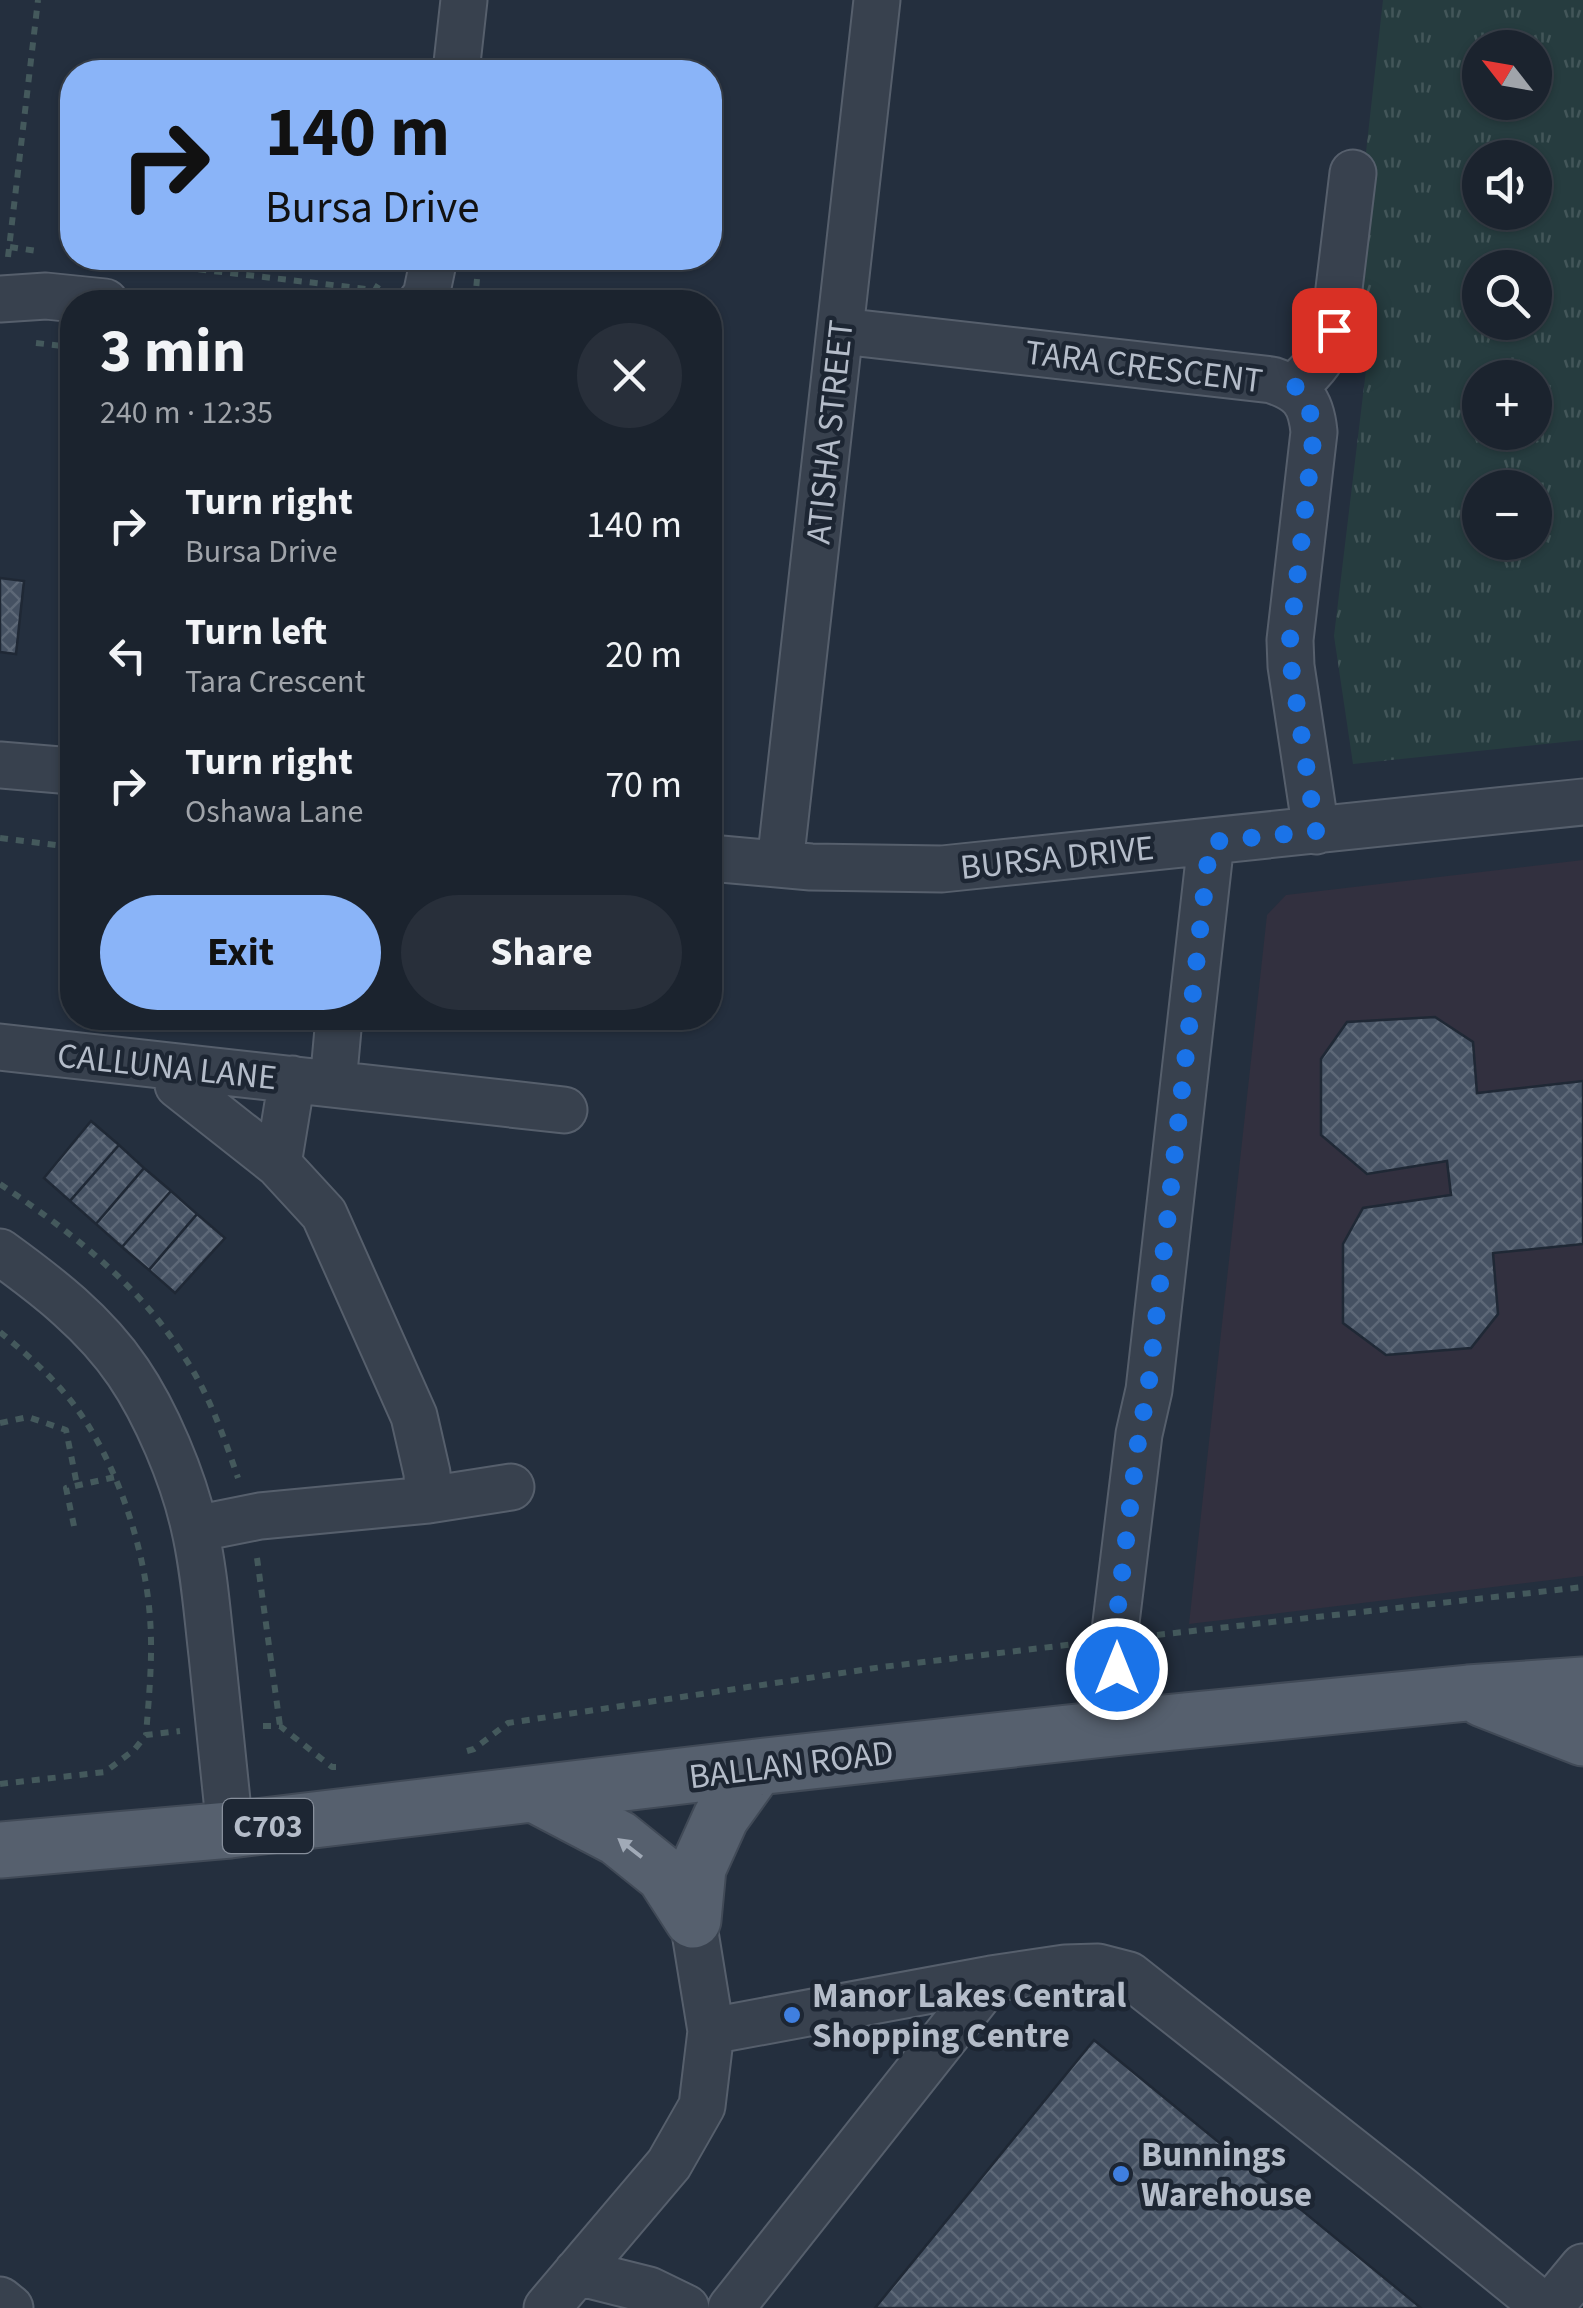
<!DOCTYPE html>
<meta charset="utf-8">
<style>
body{margin:0;font-family:"Source Sans 3",sans-serif;background:#282f3a;color:#f1f3f6;height:100vh;display:flex;flex-direction:column;font-size:38px;white-space:nowrap}
*{box-sizing:border-box;margin:0}
p{font-size:32px;color:#a0a4aa}
.icon{flex:none;width:55px;height:55px;fill:none;stroke:currentColor;stroke-width:2;stroke-linecap:round;stroke-linejoin:round}
.map{position:relative;flex:1;overflow:hidden}
.side{position:absolute;left:60px;top:290px;width:662px;height:740px;display:flex;flex-direction:column;background:#1b232e;border-radius:40px;box-shadow:0 2px 8px #0004,0 0 0 2px #39404a}
.side>*{flex:none}
.hud{position:absolute;left:60px;top:60px;width:662px;height:210px;border-radius:40px;box-shadow:0 2px 8px #0004,0 0 0 2px #39404a;background:#8ab4f8;color:#111;overflow:hidden}
.needle{width:65px;rotate:301deg}
.tools{position:absolute;left:1462px;top:30px;display:grid;gap:20px}
.tools a{display:grid;place-items:center;width:90px;height:90px;border-radius:50%;background:#1b232e;box-shadow:0 2px 8px #0004,0 0 0 2px #39404a;font-size:50px}
.pin{position:absolute;display:grid;place-items:center;width:85px;height:85px;color:#fff;margin:-42px;border-radius:20px;box-shadow:0 5px 15px #0006}
.me{position:absolute;width:110px;margin:-55px;rotate:0deg;stroke-linejoin:round;filter:drop-shadow(0 0 8px #0008)}
.turn{display:flex;align-items:center;gap:35px;height:210px;padding:0 40px;font-size:45px}
.turn .icon{width:130px;height:130px;stroke-width:2.5}
.turn b{display:block;font-size:70px;line-height:85px}
.round{display:grid;place-items:center;flex:none;width:105px;height:105px;border-radius:52px;background:#282f3a}
.overview{display:flex;align-items:center;justify-content:space-between;height:170px;padding:0 40px}
h1{font-size:60px;font-weight:700;line-height:75px}
.button{display:flex;gap:20px;margin-top:auto;padding:20px 40px}
.button a{flex:1;height:115px;border-radius:60px;background:#8ab4f8;color:#111;font-size:40px;font-weight:700;line-height:115px;text-align:center}
.button a+a{background:#282f3a;color:#f1f3f6}
ul{padding:0;list-style:none}
li{display:flex;align-items:center;gap:30px;height:130px;padding:0 40px}
li div{flex:1}
li b{display:block;font-size:38px}
li em{font-style:normal}
.map>svg:first-child{display:block}
.medical{fill:#32303f}
.park{fill:url(#park-tufts);fill-rule:evenodd}
.building{fill:url(#building-cross-hatch);stroke:#1f2835;stroke-width:2.5}
.lines{fill:none;stroke-linecap:round;stroke-linejoin:round}
.minor-casing{stroke:#565f6c;stroke-width:49}
.major-casing{stroke:#414a57;stroke-width:59}
.path{stroke:#44595c;stroke-width:6;stroke-dasharray:8 8;stroke-linecap:butt}
.minor{stroke:#38414e;stroke-width:45}
.major{stroke:#56606e;stroke-width:55}
.oneway{fill:#a1aab7}
.route{stroke:#1a73e8;stroke-width:18;stroke-dasharray:0 32.4}
.shop-dot{fill:#3f7fe0;stroke:#1d2633;stroke-width:4}
.labels{text-anchor:middle;stroke-width:9;stroke-linejoin:round;paint-order:stroke}
.shield{fill:#1d2633;stroke:#878f9c;stroke-width:2.5}
.shield-label{font-size:32px;font-weight:bold;fill:#b4bcc9}
.street-label{font-size:35px;fill:#b4bcc9;stroke:#1d2633}
.poi-label{font-size:35px;font-weight:bold;fill:#b4bcc9;stroke:#1d2633;text-anchor:start}
</style>
<div class="map">
<svg width="1583" height="2308" viewBox="0 0 1583 2308">
<defs>
<pattern id="park-tufts" width="24" height="20" patternUnits="userSpaceOnUse" patternTransform="scale(2.5)"><rect width="24" height="20" fill="#263c3f"/><path d="M3 7l-1-3M5 7V3M7 7l1-3M15 17l-1-3M17 17v-4M19 17l1-3" fill="none" stroke="#435659"/></pattern>
<pattern id="building-cross-hatch" width="8" height="8" patternUnits="userSpaceOnUse" patternTransform="scale(2.5)"><rect width="8" height="8" fill="#455162"/><path d="M0 0l8 8M0 8l8-8" fill="none" stroke="#5d6877"/></pattern>
</defs>
<rect width="100%" height="100%" fill="#242f3e"/>
<path class="medical" d="M1583 860V1576L1189 1624 1267 915 1286 895Z"/>
<path class="park" d="M1383 0H1583V740L1353 764 1334 636 1369 345 1366 335 1346 331ZM1480 48H1535V102H1480ZM1480 158H1535V212H1480ZM1480 268H1535V322H1480ZM1480 378H1535V432H1480ZM1480 488H1535V542H1480Z"/>
<path class="building" d="M0 578 24 581 16 654 0 652Z
M1435 1017 1473 1042 1477 1093 1583 1081V1244L1493 1253 1498 1314 1471 1348 1386 1355 1343 1323V1244L1363 1208 1451 1195 1447 1161 1367 1174 1321 1135V1059L1347 1022Z
M91 1121 119 1145 70 1201 44 1178Z
M119 1145 144 1168 96 1224 70 1201Z
M144 1168 171 1191 122 1247 96 1224Z
M171 1191 197 1214 149 1270 122 1247Z
M197 1214 225 1238 175 1293 149 1270Z
M1094 2040 1421 2308H875Z"/>
<g class="lines">
<g class="minor-casing">
<path id="minor" d="M456 72 464 0
M0 299 46 296 105 302
M421 302 426 296 434 258
M841 331 1272 380C1301 390 1311 400 1314 432L1290 640 1291 666 1316 831
M1294 387C1317 367 1323 358 1334 330L1353 173
M0 765 72 771
M710 858 811 867 942 869 1583 802
M780 864 877 0
M0 1047 564 1110
M175 1067 178 1085 278 1164 324 1214 414 1416 427 1473 428 1500
M333 1084 339 1018
M278 1164 292 1079
M0 1252C47 1286 95 1323 128 1372 156 1413 183 1477 194 1526 204 1568 207 1612 212 1655 218 1713 224 1772 230 1830
M195 1529 260 1516 428 1500 511 1487
M1123 1727 1114 1639 1139 1434 1149 1390 1211 842
M711 2031 991 1979 1065 1968 1098 1967 1129 1975 1400 2189 1546 2308
M577 2272 649 2290 686 2308
M0 2300 10 2308
M547 2308 669 2164 702 2106 711 2031 693 1920
M731 2308 991 1979
M1549 2308 1583 2267"/>
</g>
<g class="major-casing">
<path id="major" d="M1483 1699 1583 1738
M536 1795 618 1838 664 1875 693 1920
M0 1850 230 1830 757 1767 1123 1727 1468 1693 1583 1685
M693 1920 698 1868 721 1817 757 1767"/>
</g>
<path class="path" d="M10 247 37 251
M8 257 38 0
M119 260 375 290 380 282
M475 302 477 279
M36 343 72 347
M0 838 72 847
M0 1184C71 1232 139 1284 185 1358 209 1394 224 1437 238 1478
M0 1332C24 1352 47 1372 67 1396 114 1452 145 1546 150 1618 153 1657 149 1696 146 1735
M0 1423 28 1417 66 1430 77 1485
M74 1526 66 1488 115 1477
M257 1558 280 1726
M1157 1635 1583 1587
M263 1726H280L332 1767H336
M467 1751 474 1749 508 1723 882 1667 1075 1644
M0 1784 105 1772 134 1750 146 1735 180 1731"/>
<use href="#minor" class="minor"/>
<use href="#major" class="major"/>
</g>
<defs><path id="oneway-solid" d="M-6-.8H1V-3.2L6.5 0L1 3.2V.8H-6Z" transform="scale(2.5)"/></defs>
<use class="oneway" href="#oneway-solid" transform="translate(630 1848) rotate(-142)"/>
<g class="lines">
<path class="route" d="M1117 1669 1114 1639 1139 1434 1148 1390 1210 842 1316 831 1291 666 1290 640 1314 432C1312 413 1307 402 1294 388 1317 368 1323 358 1334 330"/>
</g>
<g class="shop-dot">
<circle cx="792" cy="2015" r="10"/>
<circle cx="1121" cy="2174" r="10"/>
</g>
<g class="labels">
<rect class="shield" x="223" y="1799" width="90" height="54" rx="8"/>
<g class="shield-label">
<text x="268" y="1837">C703</text>
</g>
<g class="street-label">
<text transform="translate(1144 366) rotate(7)" y="12">TARA CRESCENT</text>
<text transform="translate(829 432) rotate(-84)" y="12">ATISHA STREET</text>
<text transform="translate(1057 857) rotate(-6)" y="12">BURSA DRIVE</text>
<text transform="translate(167 1066) rotate(6)" y="12">CALLUNA LANE</text>
<text transform="translate(791 1764) rotate(-7)" y="12">BALLAN ROAD</text>
</g>
<g class="poi-label">
<text x="812" y="2007">Manor Lakes Central<tspan x="812" dy="40">Shopping Centre</tspan></text>
<text x="1141" y="2166">Bunnings<tspan x="1141" dy="40">Warehouse</tspan></text>
</g>
</g>
</svg>
<div class="tools">
<a><svg class="needle" viewBox="-14 -14 28 28"><path d="M0-13l5 13h-10z" fill="#e53935"/><path d="M0 13l5-13h-10z" fill="#a0a4aa"/></svg></a>
<a><svg class="icon" aria-label="sound" viewBox="0 0 24 24"><path d="M4 9h4l5-4v14l-5-4H4zM17 9q2 3 0 6"/></svg></a>
<a><svg class="icon" aria-label="search" viewBox="0 0 24 24"><circle cx="10" cy="10" r="6"/><path d="M15 15l6 6"/></svg></a>
<a>+</a>
<a>−</a>
</div>
<div class="pin" style="left:1334px;top:330px;background:#d93025"><svg class="icon" aria-label="arrive" viewBox="0 0 24 24"><path d="M6 21V4h12l-3 4 3 4H6"/></svg></div>
<svg class="me" style="left:1117px;top:1669px" viewBox="-20 -20 40 40"><circle r="17" fill="#1a73e8" stroke="#fff" stroke-width="3"/><path d="M0-11L8 9 0 5-8 9z" fill="#fff"/></svg>
<div class="hud">
<div class="turn"><svg class="icon" aria-label="right" viewBox="0 0 24 24"><path d="M7 20v-9h11M14 6l5 5-5 5"/></svg><div><b>140 m</b>Bursa Drive</div></div>
</div>
<section class="side">
<div class="overview"><div><h1>3 min</h1><p>240 m · 12:35</p></div><a class="round"><svg class="icon" aria-label="close" viewBox="0 0 24 24"><path d="M6 6l12 12M18 6L6 18"/></svg></a></div>
<ul>
<li><svg class="icon" aria-label="right" viewBox="0 0 24 24"><path d="M7 20v-9h11M14 6l5 5-5 5"/></svg><div><b>Turn right</b><p>Bursa Drive</p></div><em>140 m</em></li>
<li><svg class="icon" aria-label="left" viewBox="0 0 24 24"><path d="M17 20v-9H6M10 6l-5 5 5 5"/></svg><div><b>Turn left</b><p>Tara Crescent</p></div><em>20 m</em></li>
<li><svg class="icon" aria-label="right" viewBox="0 0 24 24"><path d="M7 20v-9h11M14 6l5 5-5 5"/></svg><div><b>Turn right</b><p>Oshawa Lane</p></div><em>70 m</em></li>
</ul>
<div class="button"><a>Exit</a><a>Share</a></div>
</section>
</div>
